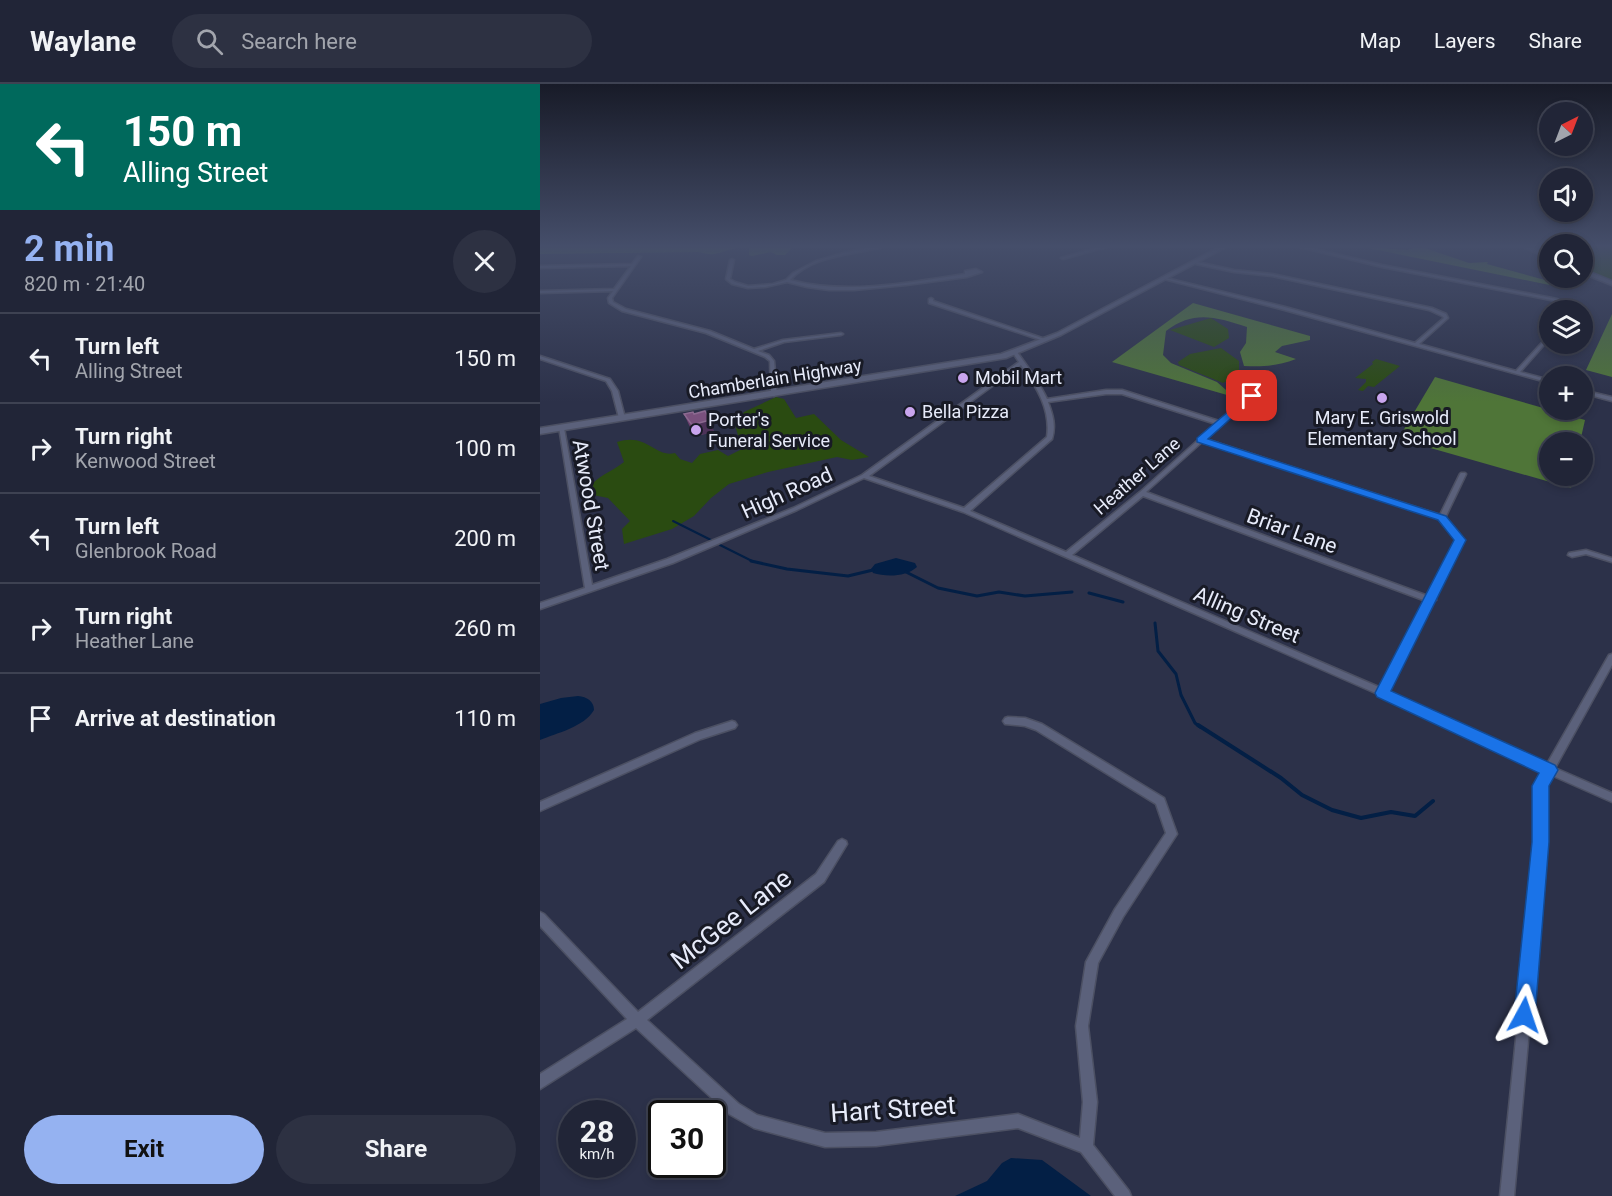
<!DOCTYPE html>
<meta charset="utf-8">
<style>
body{margin:0;font-family:Roboto,sans-serif;background:#2d3142;color:#f1f3f6;height:100vh;display:flex;flex-direction:column;font-size:22px;white-space:nowrap}
*{box-sizing:border-box;margin:0}
p{font-size:20px;color:#a2a5ad}
.icon{flex:none;width:33px;height:33px;fill:none;stroke:currentColor;stroke-width:2;stroke-linecap:round;stroke-linejoin:round}
.map{position:relative;flex:1;overflow:hidden}
.side{display:flex;flex-direction:column;background:#212537;width:540px}
.side>*{flex:none}
.hud{background:#00695c;color:#fff;overflow:hidden}
.needle{width:39px;rotate:42deg}
.controls{position:absolute;left:999px;top:18px;display:grid;gap:12px}
.controls a{display:grid;place-items:center;width:54px;height:54px;border-radius:50%;background:#212537;box-shadow:0 3px 9px #0003,0 0 0 2px #3e4252;font-size:30px}
.speed{position:absolute;left:18px;top:1016px;display:flex;gap:12px;font-size:30px;font-weight:700;text-align:center}
.speed>*{display:grid;place-content:center;width:78px;height:78px;border-radius:50%;background:#212537;box-shadow:0 3px 9px #0003,0 0 0 2px #3e4252;line-height:1}
.speed small{font-size:15px;font-weight:400}
.speed .limit{border:3px solid #111;border-radius:9px;background:#fff;color:#111}
.pin{position:absolute;display:grid;place-items:center;width:51px;height:51px;color:#fff;margin:-26px;border-radius:12px;box-shadow:0 3px 9px #0006}
.me{position:absolute;width:66px;margin:-33px;rotate:5deg;stroke-linejoin:round;filter:drop-shadow(0 0 4px #0008)}
.turn{display:flex;align-items:center;gap:21px;height:126px;padding:0 24px;font-size:27px}
.turn .icon{width:78px;height:78px;stroke-width:2.5}
.turn b{display:block;font-size:42px;line-height:51px}
.round{display:grid;place-items:center;flex:none;width:63px;height:63px;border-radius:32px;background:#2d3142}
.summary{display:flex;align-items:center;justify-content:space-between;height:102px;padding:0 24px}
h1{font-size:36px;font-weight:700;line-height:45px;color:#95b2f1}
.button{display:flex;gap:12px;margin-top:auto;padding:12px 24px}
.button a{flex:1;height:69px;border-radius:36px;background:#95b2f1;color:#111;font-size:24px;font-weight:700;line-height:69px;text-align:center}
.button a+a{background:#2d3142;color:#f1f3f6}
ul{padding:0;list-style:none}
li{display:flex;align-items:center;gap:18px;height:90px;padding:0 24px;border-top:2px solid #3e4252}
li div{flex:1}
li b{display:block;font-size:22px}
li em{font-style:normal}
header{display:flex;align-items:center;gap:36px;box-sizing:border-box;height:84px;padding:0 30px;background:#212537;border-bottom:2px solid #3e4252}
header strong{font-size:28px}
nav{display:flex;gap:33px;margin-inline-start:auto;font-size:21px}
.search{width:420px;height:54px;background:#2d3142;display:flex;align-items:center;gap:15px;box-sizing:border-box;padding:0 21px;border-radius:33px;color:#a2a5ad;font-size:22px}
main{display:flex;flex:1;min-height:0}
.map>svg:first-child{display:block}
.green{fill:#2a4b11}
.forest{fill:#4f7538}
.water{fill:#031f45}
.lines{fill:none;stroke-linecap:round;stroke-linejoin:round}
.stream-far2{stroke:#031f45;stroke-width:2}
.stream-far1{stroke:#031f45;stroke-width:3}
.stream{stroke:#031f45;stroke-width:4}
.minor-casing{stroke:#4c5063;stroke-width:3}
.secondary-casing{stroke:#4c5063;stroke-width:3}
.minor{fill:#5b617b;fill-rule:evenodd}
.secondary{fill:#5b617b;fill-rule:evenodd}
.wall{fill:#6c3f6e}
.shaded-wall{fill:#4d3259}
.building{fill:#79517d;stroke:#8b6a90;stroke-width:1.5}
.route{fill:#1a73e8;stroke:#114b97;stroke-width:1.5}
.poi-dot{fill:#c9a5ee;stroke:#181a25;stroke-width:2}
.labels{text-anchor:middle;stroke-width:6;stroke-linejoin:round;paint-order:stroke}
.far-poi-label{font-size:18px;fill:#e7ebfa;stroke:#181a25;text-anchor:start}
.far-street-label{font-size:18px;fill:#e7ebfa;stroke:#181a25}
.street-label{font-size:21px;fill:#e7ebfa;stroke:#181a25}
.near-street-label{font-size:26px;fill:#e7ebfa;stroke:#181a25}
</style>
<header>
<strong>Waylane</strong>
<div class="search"><svg class="icon" aria-label="search" viewBox="0 0 24 24"><circle cx="10" cy="10" r="6"/><path d="M15 15l6 6"/></svg>Search here</div>
<nav><a>Map</a><a>Layers</a><a>Share</a></nav>
</header>
<main>
<section class="side">
<div class="hud">
<div class="turn"><svg class="icon" aria-label="left" viewBox="0 0 24 24"><path d="M17 20v-9H6M10 6l-5 5 5 5"/></svg><div><b>150 m</b>Alling Street</div></div>
</div>
<div class="summary"><div><h1>2 min</h1><p>820 m · 21:40</p></div><a class="round"><svg class="icon" aria-label="close" viewBox="0 0 24 24"><path d="M6 6l12 12M18 6L6 18"/></svg></a></div>
<ul>
<li><svg class="icon" aria-label="left" viewBox="0 0 24 24"><path d="M17 20v-9H6M10 6l-5 5 5 5"/></svg><div><b>Turn left</b><p>Alling Street</p></div><em>150 m</em></li>
<li><svg class="icon" aria-label="right" viewBox="0 0 24 24"><path d="M7 20v-9h11M14 6l5 5-5 5"/></svg><div><b>Turn right</b><p>Kenwood Street</p></div><em>100 m</em></li>
<li><svg class="icon" aria-label="left" viewBox="0 0 24 24"><path d="M17 20v-9H6M10 6l-5 5 5 5"/></svg><div><b>Turn left</b><p>Glenbrook Road</p></div><em>200 m</em></li>
<li><svg class="icon" aria-label="right" viewBox="0 0 24 24"><path d="M7 20v-9h11M14 6l5 5-5 5"/></svg><div><b>Turn right</b><p>Heather Lane</p></div><em>260 m</em></li>
<li><svg class="icon" aria-label="arrive" viewBox="0 0 24 24"><path d="M6 21V4h12l-3 4 3 4H6"/></svg><div><b>Arrive at destination</b></div><em>110 m</em></li>
</ul>
<div class="button"><a>Exit</a><a>Share</a></div>
</section>
<div class="map">
<svg width="1072" height="1112" viewBox="0 0 1072 1112">
<rect width="100%" height="100%" fill="#2c3149"/>
<path class="green" d="M1043 162H1072V197L1043 185Z
M671 234 688 245 689 254 674 263 630 246Z
M681 264 699 277V286L692 294 683 299 639 281 638 278 650 270Z
M836 275 860 282 834 303 828 302 823 307 818 306 826 298V295L815 294 833 280 832 278Z
M236 313 244 315 256 334 274 330 301 356 329 373 312 376 297 373 228 388 189 400 171 414 154 432 132 445 84 460 82 445 90 437 68 414 53 411V399C62 390 73 387 84 378L77 358C107 348 115 374 135 369L140 375 152 379 160 370 178 366 188 372 202 365 195 341 204 328Z"/>
<path class="forest" d="M0 162H254L245 171H237L231 168 212 172 209 171V164C195 162 187 168 174 170 169 171 164 169 159 168L0 170Z
M818 162 867 166 879 162 929 179 948 178 947 180 1023 201 1024 204Z
M653 219 770 252V256L742 262 735 268 756 275C737 282 724 283 704 282L700 268 706 259 707 243C675 233 654 226 626 247L623 271 631 279 677 298 694 313 572 278Z
M1072 230V293L1046 286Z
M895 293 1045 336 1040 358H1010V392H1033L1031 404 873 359 863 347Z"/>
<path class="water" d="M356 474 375 479 377 483C366 493 346 493 333 489L331 485 335 480Z
M38 612C47 613 54 617 54 626 44 643 17 649 0 656V620L21 614Z
M471 1074 502 1076 551 1112H415L447 1097 462 1079Z"/>
<g class="lines">
<path class="stream-far2" d="M133 437 171 456
M180 461 214 478"/>
<path class="stream-far1" d="M211 477 247 485 308 492 333 486
M366 488 398 504 437 512 459 508 485 512 532 508
M549 509 583 518
M615 539 618 567 636 590 641 611 655 639 660 643"/>
<path class="stream" d="M658 641 741 694 762 711 792 726 821 734 851 728 875 732 893 717"/>
<g class="minor-casing">
<path id="minor" d="M336 162H347C315 171 274 170 250 196 307 211 367 199 425 190V187L436 185 442 188 427 193 366 201 314 206H289L267 203 247 198 225 203 208 204 192 200 186 195 190 176 192 175 194 176 190 195 195 198 208 202 233 200 246 196 253 189 276 177 307 168Z
M562 162H570L523 175 521 174Z
M755 162H763L842 181 1017 215 1034 223 1033 226H1029L1030 224 1016 217 842 183Z
M98 172 101 173 72 214 73 218 86 225 170 247 214 265 243 256 301 249 303 250 301 251 244 258 218 267 229 271 234 277 237 310 234 312 231 310 230 277 225 273 166 249 82 227 69 219 68 214 73 207 0 209V207L74 205 91 182 0 184V182L92 180Z
M657 178 694 186 732 190 892 224 906 230 908 234 879 260 976 287 1010 250V254L980 288 1010 296V299L741 225 624 195 626 194 745 223 875 259 904 234 902 232 889 226 732 192 694 188 656 180Z
M391 214 393 215V217L508 256 504 257 389 219V215Z
M473 268H477C488 283 499 298 507 315L566 306H582L679 337 712 308H716V310L665 355 900 431 920 390 921 389H925L926 390 905 434 924 456 895 514 896 516 892 518 848 608 1007 680 1069 571 1072 570V581L1015 684 1072 709V718L1011 691 1005 702 1006 758 974 1112H960L996 758 995 702 1003 687 840 611 423 428 324 394 257 426 133 479 0 525V519L45 504 19 343 24 344 52 501 127 475 253 424 322 391 479 278 473 269ZM481 281C497 303 511 326 507 353L424 424 329 392ZM566 310H582L676 340 600 408 526 468 430 427 512 355C516 342 513 331 508 318ZM662 358 900 435 916 456 888 512 606 408ZM603 412 886 517 841 604 532 471Z
M0 272 70 295 78 307 85 334 84 335 79 334 72 307 66 297 0 275Z
M1042 306 1072 313V317L1042 309Z
M1046 466 1072 474V478L1046 470 1032 473 1028 471 1029 469Z
M468 633 485 634 502 640 624 714 637 750 583 833 558 879 548 942 557 1018 553 1061 589 1107 591 1112H575L541 1068 478 1044 336 1062 285 1063 214 1044 189 1030 96 944 0 1005V990L87 935 0 842V828L4 830 98 928 276 790 298 757 302 755 306 757 307 760 284 798 107 936 199 1020 217 1031 285 1049 336 1048 478 1030 540 1054 543 1018 536 942 546 878 575 825 626 749 616 720 496 646 485 642 465 640 463 637 465 634Z
M192 637 195 638 197 641 195 644 161 655 0 727V718L155 649Z"/>
</g>
<g class="secondary-casing">
<path id="secondary" d="M681 162H688L521 251 466 274 0 350V344L461 270 517 249Z
M981 162H989L1010 171V175Z
M1042 185 1072 197V201L1042 189Z"/>
</g>
<use href="#minor" class="minor"/>
<use href="#secondary" class="secondary"/>
</g>
<path class="wall" d="M144 330H154L170 336 174 348 156 352 149 341Z"/>
<path class="shaded-wall" d="M170 336 174 348 156 352 152 341Z"/>
<path class="building" d="M165 327 170 336 152 341 144 330 153 328 154 330Z"/>
<linearGradient id="sky" x2="0" y2="1"><stop stop-color="#181b28"/><stop offset="0.51" stop-color="#454e6a"/><stop offset="1" stop-color="#454e6a" stop-opacity="0"/></linearGradient>
<rect width="1072" height="318" fill="url(#sky)"/>
<path class="route" d="M709 310 716 312 668 355 906 432 926 456 851 607 1015 681 1018 686 1009 702V758L995 931 992 938 984 941 977 938 974 931 992 758V702L999 689 837 613 835 609 914 456 898 436 657 358V354Z"/>
<g class="poi-dot">
<circle cx="423" cy="294" r="6"/>
<circle cx="842" cy="314" r="6"/>
<circle cx="370" cy="328" r="6"/>
<circle cx="156" cy="346" r="6"/>
</g>
<g class="labels">
<g class="far-poi-label">
<text x="435" y="300">Mobil Mart</text>
<text x="382" y="334">Bella Pizza</text>
<text x="842" y="340" text-anchor="middle">Mary E. Griswold<tspan x="842" dy="21">Elementary School</tspan></text>
<text x="168" y="342">Porter's<tspan x="168" dy="21">Funeral Service</tspan></text>
</g>
<g class="far-street-label">
<text transform="translate(235 295) rotate(-9)" y="6">Chamberlain Highway</text>
<text transform="translate(597 392) rotate(-41)" y="6">Heather Lane</text>
</g>
<g class="street-label">
<text transform="translate(247 409) rotate(-24)" y="7">High Road</text>
<text transform="translate(51 421) rotate(80)" y="7">Atwood Street</text>
<text transform="translate(752 447) rotate(20)" y="7">Briar Lane</text>
<text transform="translate(707 531) rotate(23)" y="7">Alling Street</text>
</g>
<g class="near-street-label">
<text transform="translate(191 835) rotate(-38)" y="9">McGee Lane</text>
<text transform="translate(353 1025) rotate(-4)" y="9">Hart Street</text>
</g>
</g>
</svg>
<div class="controls">
<a><svg class="needle" viewBox="-14 -14 28 28"><path d="M0-13l5 13h-10z" fill="#e53935"/><path d="M0 13l5-13h-10z" fill="#a2a5ad"/></svg></a>
<a><svg class="icon" aria-label="sound" viewBox="0 0 24 24"><path d="M4 9h4l5-4v14l-5-4H4zM17 9q2 3 0 6"/></svg></a>
<a><svg class="icon" aria-label="search" viewBox="0 0 24 24"><circle cx="10" cy="10" r="6"/><path d="M15 15l6 6"/></svg></a>
<a><svg class="icon" aria-label="layers" viewBox="0 0 24 24"><path d="M12 4l9 5-9 5-9-5zM3 14l9 5 9-5"/></svg></a>
<a>+</a>
<a>−</a>
</div>
<div class="speed"><div>28<small>km/h</small></div><div class="limit">30</div></div>
<div class="pin" style="left:712px;top:312px;background:#d93025"><svg class="icon" aria-label="arrive" viewBox="0 0 24 24"><path d="M6 21V4h12l-3 4 3 4H6"/></svg></div>
<svg class="me" style="left:984px;top:931px" viewBox="-20 -20 40 40"><path d="M0-17L14 15 0 8-14 15z" fill="#1a73e8" stroke="#fff" stroke-width="4"/></svg>
</div>
</main>
